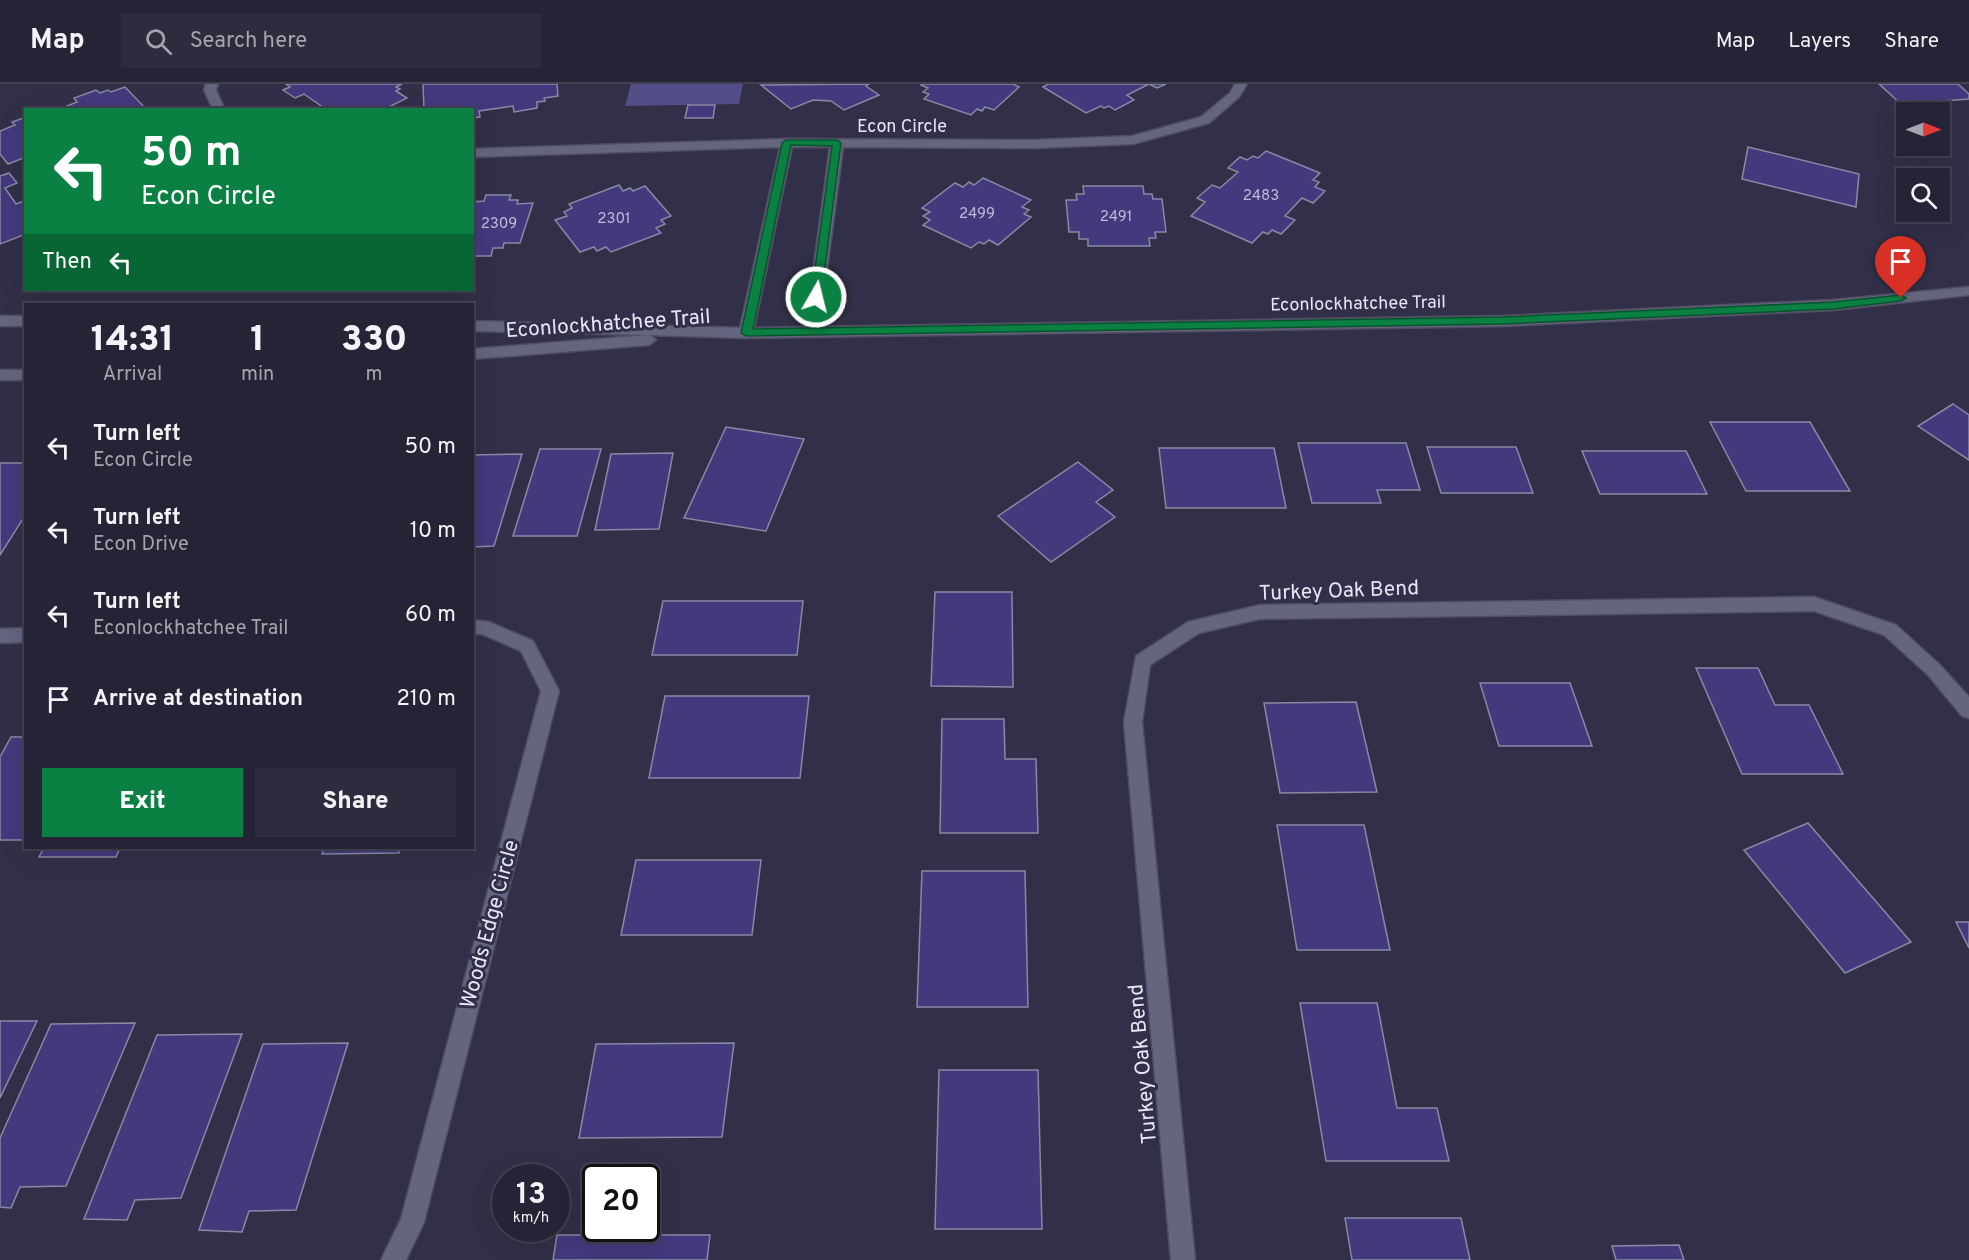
<!DOCTYPE html>
<style>
body{margin:0;font-family:Overpass,sans-serif;background:#2d2c3e;color:#f1f3f6;height:100vh;display:flex;flex-direction:column;font-size:22px;white-space:nowrap}
*{box-sizing:border-box;margin:0}
p{font-size:20px;color:#a3a4ad}
.icon{flex:none;width:33px;height:33px;fill:none;stroke:currentColor;stroke-width:2;stroke-linecap:round;stroke-linejoin:round}
.map{position:relative;flex:1;overflow:hidden}
.details{position:absolute;left:24px;top:219px;width:450px;height:546px;display:flex;flex-direction:column;background:#252436;border-radius:0px;box-shadow:0 6px 24px #0002,0 0 0 2px #424151}
.details>*{flex:none}
.guide{position:absolute;left:24px;top:24px;width:450px;height:183px;border-radius:0px;box-shadow:0 6px 24px #0002,0 0 0 2px #424151;background:#0b8043;color:#fff;overflow:hidden}
.needle{width:39px;rotate:90deg}
.controls{position:absolute;left:1896px;top:18px;display:grid;gap:12px}
.controls a{display:grid;place-items:center;width:54px;height:54px;border-radius:0px;background:#252436;box-shadow:0 6px 24px #0002,0 0 0 2px #424151;font-size:30px}
.speed{position:absolute;left:492px;top:1080px;display:flex;gap:12px;font-size:30px;font-weight:700;text-align:center}
.speed>*{display:grid;place-content:center;width:78px;height:78px;border-radius:50%;background:#252436;box-shadow:0 6px 24px #0002,0 0 0 2px #424151;line-height:1}
.speed small{font-size:15px;font-weight:400}
.speed .limit{border:3px solid #111;border-radius:9px;background:#fff;color:#111}
.pin{position:absolute;display:grid;place-items:center;width:51px;height:51px;color:#fff;margin:-62px -26px;border-radius:50% 50% 50% 0;rotate:-45deg;box-shadow:0 0 6px #0007}
.pin .icon{rotate:45deg}
.me{position:absolute;width:66px;margin:-33px;rotate:8deg;stroke-linejoin:round;filter:drop-shadow(0 0 4px #0008)}
.turn{display:flex;align-items:center;gap:21px;height:126px;padding:0 18px;font-size:27px}
.turn .icon{width:78px;height:78px;stroke-width:2.5}
.turn b{display:block;font-size:42px;line-height:51px}
.then{display:flex;align-items:center;height:57px;padding:0 18px;background:#0003;gap:12px;font-size:22px}
.eta{display:flex;justify-content:space-evenly;align-items:center;height:102px;text-align:center}
.eta b{font-size:36px;font-weight:800;line-height:42px}
.cta{display:flex;gap:12px;margin-top:auto;padding:12px 18px}
.cta a{flex:1;height:69px;border-radius:0px;background:#0b8043;color:#fff;font-size:24px;font-weight:800;line-height:69px;text-align:center}
.cta a+a{background:#2d2c3e;color:#f1f3f6}
ul{padding:0;list-style:none}
li{display:flex;align-items:center;gap:18px;height:84px;padding:0 18px}
li div{flex:1}
li b{display:block;font-size:22px}
li em{font-style:normal}
header{display:flex;align-items:center;gap:36px;box-sizing:border-box;height:84px;padding:0 30px;background:#252436;border-bottom:2px solid #424151}
header strong{font-size:28px}
nav{display:flex;gap:33px;margin-inline-start:auto;font-size:21px}
.search{width:420px;height:54px;background:#2d2c3e;display:flex;align-items:center;gap:15px;box-sizing:border-box;padding:0 21px;border-radius:0px;color:#a3a4ad;font-size:22px}
.map>svg:first-child{display:block}
.green{fill:#534d88}
.building{fill:#433a7d;stroke:#8989a5;stroke-width:1.5}
.lines{fill:none;stroke-linecap:round;stroke-linejoin:round}
.lane-casing{stroke:#4e4d61;stroke-width:3}
.street-casing{stroke:#4e4d61;stroke-width:3}
.secondary-casing{stroke:#4e4d61;stroke-width:3}
.lane{fill:#666580;fill-rule:evenodd}
.street{fill:#666580;fill-rule:evenodd}
.secondary{fill:#666580;fill-rule:evenodd}
.route{fill:#0b8043;stroke:#07532c;stroke-width:1.5}
.labels{text-anchor:middle;stroke-width:6;stroke-linejoin:round;paint-order:stroke}
.far-number-label{font-size:15px;fill:#bdbbd8}
.far-street-label{font-size:18px;fill:#e6e6f6;stroke:#313048}
.street-label{font-size:21px;fill:#e6e6f6;stroke:#313048}
</style>
<header>
<strong>Map</strong>
<div class="search"><svg class="icon" aria-label="search" viewBox="0 0 24 24"><circle cx="10" cy="10" r="6"/><path d="M15 15l6 6"/></svg>Search here</div>
<nav><a>Map</a><a>Layers</a><a>Share</a></nav>
</header>
<div class="map">
<svg width="1969" height="1176" viewBox="0 0 1969 1176">
<rect width="100%" height="100%" fill="#313048"/>
<path class="green" d="M631 0H743L739 20 625 22Z"/>
<path class="building" d="M286 0H402L396 3 400 5 396 7 407 14 383 26H314L321 22 304 10 295 14 283 6 290 3Z
M423 0H557L558 12 544 14 545 17 537 18V24L514 28 513 22 479 27 480 33 472 34V26H424Z
M869 0 866 2 879 11 844 26 831 17 813 16 791 25 761 1Z
M922 0H1013L1019 3 994 26 985 23 982 27 977 25 971 31 924 15 929 10 923 8 928 4 921 1Z
M1048 0H1166L1157 4 1149 0 1127 11 1134 16 1115 26 1109 22 1104 24 1101 22 1086 29 1043 3Z
M1879 0H1958L1969 10V15L1901 20Z
M125 3 147 26H57L77 18 74 14 96 6 100 9 108 6 111 8Z
M688 21H715L713 34H685Z
M26 33V73L8 80 0 70V47L15 41 12 38Z
M1748 63 1859 90 1856 123 1742 95Z
M1266 67 1320 89 1313 96 1319 98 1315 103 1325 107 1313 119 1302 114 1285 132 1295 136 1281 150 1272 146 1268 150 1263 148 1252 159 1191 132 1205 118 1197 114 1212 101 1220 104 1238 88 1228 84 1240 73 1247 76 1253 72 1258 74Z
M9 89 17 99 5 104 16 120 26 116V150L0 160V92Z
M983 94 1031 116 1022 123 1029 126 1024 130 1031 133 998 161 989 156 984 160 979 158 971 164 923 141 930 136 923 132 930 128 922 124 955 99 963 103 969 98 974 101Z
M619 101 623 107 630 104 633 107 645 102 671 132 661 136 665 140 656 144 661 149 611 168 606 163 597 167 594 163 580 168 555 136 567 132 564 128 572 124 569 120Z
M1083 102H1143L1144 110H1152L1153 115H1162L1166 148H1155L1156 154H1149L1150 162H1088V155H1079V148H1069L1066 116H1077L1076 110H1084Z
M486 111H511L509 116H518L517 120 533 119 520 159H504L503 164H493L491 172H472V118L484 117Z
M1953 320 1969 331V376L1918 342Z
M1710 338H1810L1850 407H1746Z
M726 343 804 355 766 447 684 434Z
M1298 359H1406L1420 406H1377L1381 419H1312Z
M1427 363H1516L1533 409H1441Z
M1159 364H1274L1286 424H1166Z
M540 365H601L577 452H513Z
M1582 367H1686L1707 410H1600Z
M673 369 659 445 595 446 611 370Z
M522 370 494 462 472 463V371Z
M1078 378 1113 406 1096 418 1115 433 1051 478 998 432Z
M0 379H26V430L0 471Z
M935 508H1012L1013 603 931 602Z
M663 517H803L797 571H652Z
M1696 584H1758L1775 621H1809L1843 690H1742Z
M1480 599H1570L1592 662H1499Z
M665 612H809L800 694H649Z
M1356 618 1377 708 1280 709 1264 619Z
M942 635H1004L1005 675H1036L1038 749H940Z
M11 653H26V756H0V673Z
M1808 739 1911 858 1845 889 1744 766Z
M1277 741H1364L1390 866H1297Z
M44 764H120L116 773H39Z
M324 764H400L399 769 322 770Z
M636 776H761L752 851H621Z
M922 787H1025L1028 923H917Z
M1956 838H1969V864Z
M1300 919H1377L1397 1024H1437L1449 1077H1326Z
M0 937H37L0 1014Z
M135 939 66 1102 20 1103 11 1124 0 1123V1054L51 940Z
M242 950 181 1114 135 1116 127 1136 84 1135 157 951Z
M348 959 296 1126 249 1127 242 1148 199 1146 263 960Z
M734 959 722 1053 579 1054 596 960Z
M939 986H1038L1042 1145H935Z
M1345 1134H1461L1470 1176H1352Z
M557 1151H710L707 1176H553Z
M1679 1161 1684 1176H1616L1612 1162Z"/>
<g class="lines">
<g class="lane-casing">
<path id="lane" d="M206 0H218L216 6 225 26H213L204 6Z
M1235 0H1247L1239 13 1209 39 1133 60 1035 64 843 63 819 247 812 252 805 247 830 63H792L753 249 746 254 739 249 780 63 472 73V65L787 55 1035 56 1132 52 1201 33 1230 9Z"/>
</g>
<g class="street-casing">
<path id="street" d="M1814 513 1896 541 1940 581 1969 613V634L1962 632 1928 591 1884 551 1814 527 1260 535 1199 549 1150 581 1142 638 1195 1176H1171L1124 638 1136 572 1188 538 1260 521Z
M472 536 489 538 533 557 559 607 424 1138 406 1176H381L401 1135 541 607 521 567 482 550H472Z
M26 544V558L0 559V545Z"/>
</g>
<g class="secondary-casing">
<path id="secondary" d="M1969 203V211L1833 226 1504 242 746 254 649 251 656 256 649 261 472 275V265L648 251 472 247V237L746 244 1504 232 1833 216Z
M0 232H26V242H0Z
M0 286H26V296H0Z"/>
</g>
<use href="#lane" class="lane"/>
<use href="#street" class="street"/>
<use href="#secondary" class="secondary"/>
</g>
<path class="route" d="M786 56H837L841 59 821 213 816 216 811 213 832 62 791 61 753 245 1504 233 1833 218 1901 211 1906 214 1901 217 1833 225 1504 240 746 252 741 249 782 59Z"/>
<g class="labels">
<g class="far-number-label">
<text x="1261" y="116">2483</text>
<text x="977" y="134">2499</text>
<text x="1116" y="137">2491</text>
<text x="614" y="139">2301</text>
<text x="499" y="144">2309</text>
</g>
<g class="far-street-label">
<text x="902" y="48">Econ Circle</text>
<text transform="translate(1358 219) rotate(-1)" y="6">Econlockhatchee Trail</text>
</g>
<g class="street-label">
<text transform="translate(608 239) rotate(-4)" y="7">Econlockhatchee Trail</text>
<text transform="translate(1339 506) rotate(-2)" y="7">Turkey Oak Bend</text>
<text transform="translate(489 840) rotate(-75)" y="7">Woods Edge Circle</text>
<text transform="translate(1142 980) rotate(-95)" y="7">Turkey Oak Bend</text>
</g>
</g>
</svg>
<div class="controls">
<a><svg class="needle" viewBox="-14 -14 28 28"><path d="M0-13l5 13h-10z" fill="#e53935"/><path d="M0 13l5-13h-10z" fill="#a3a4ad"/></svg></a>
<a><svg class="icon" aria-label="search" viewBox="0 0 24 24"><circle cx="10" cy="10" r="6"/><path d="M15 15l6 6"/></svg></a>
</div>
<div class="speed"><div>13<small>km/h</small></div><div class="limit">20</div></div>
<div class="pin" style="left:1901px;top:214px;background:#d93025"><svg class="icon" aria-label="arrive" viewBox="0 0 24 24"><path d="M6 21V4h12l-3 4 3 4H6"/></svg></div>
<svg class="me" style="left:816px;top:213px" viewBox="-20 -20 40 40"><circle r="17" fill="#0b8043" stroke="#fff" stroke-width="3"/><path d="M0-11L8 9 0 5-8 9z" fill="#fff"/></svg>
<div class="guide">
<div class="turn"><svg class="icon" aria-label="left" viewBox="0 0 24 24"><path d="M17 20v-9H6M10 6l-5 5 5 5"/></svg><div><b>50 m</b>Econ Circle</div></div>
<div class="then">Then<svg class="icon" aria-label="left" viewBox="0 0 24 24"><path d="M17 20v-9H6M10 6l-5 5 5 5"/></svg></div>
</div>
<section class="details">
<div class="eta">
<div><b>14:31</b><p>Arrival</p></div>
<div><b>1</b><p>min</p></div>
<div><b>330</b><p>m</p></div>
</div>
<ul>
<li><svg class="icon" aria-label="left" viewBox="0 0 24 24"><path d="M17 20v-9H6M10 6l-5 5 5 5"/></svg><div><b>Turn left</b><p>Econ Circle</p></div><em>50 m</em></li>
<li><svg class="icon" aria-label="left" viewBox="0 0 24 24"><path d="M17 20v-9H6M10 6l-5 5 5 5"/></svg><div><b>Turn left</b><p>Econ Drive</p></div><em>10 m</em></li>
<li><svg class="icon" aria-label="left" viewBox="0 0 24 24"><path d="M17 20v-9H6M10 6l-5 5 5 5"/></svg><div><b>Turn left</b><p>Econlockhatchee Trail</p></div><em>60 m</em></li>
<li><svg class="icon" aria-label="arrive" viewBox="0 0 24 24"><path d="M6 21V4h12l-3 4 3 4H6"/></svg><div><b>Arrive at destination</b></div><em>210 m</em></li>
</ul>
<div class="cta"><a>Exit</a><a>Share</a></div>
</section>
</div>
